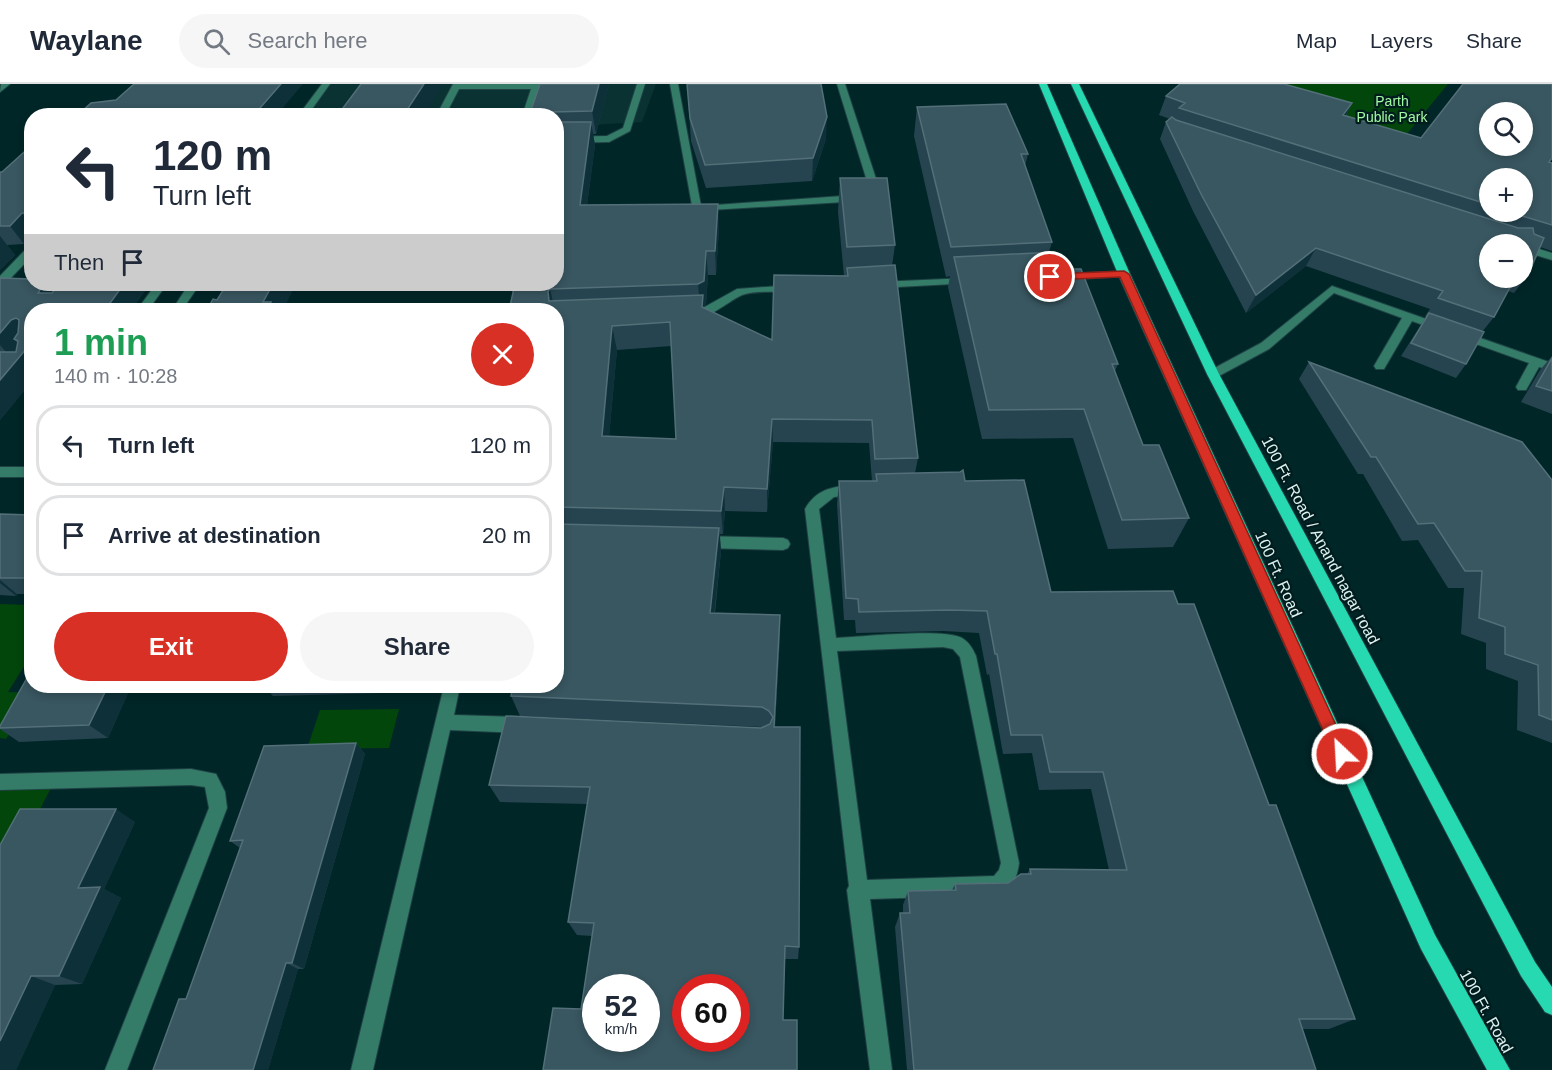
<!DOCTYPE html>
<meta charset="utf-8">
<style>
body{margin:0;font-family:Arial,sans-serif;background:#f6f6f7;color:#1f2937;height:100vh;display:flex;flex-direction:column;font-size:22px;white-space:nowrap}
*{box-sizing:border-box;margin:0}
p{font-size:20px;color:#747a83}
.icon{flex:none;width:33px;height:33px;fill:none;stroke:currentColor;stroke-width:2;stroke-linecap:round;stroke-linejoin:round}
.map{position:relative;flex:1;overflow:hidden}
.panel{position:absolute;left:24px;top:219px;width:540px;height:390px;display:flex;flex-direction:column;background:#fff;border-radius:24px;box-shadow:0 3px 9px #0003}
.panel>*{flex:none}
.hud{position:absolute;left:24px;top:24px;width:540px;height:183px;border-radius:24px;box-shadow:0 3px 9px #0003;background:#fff;color:#1f2937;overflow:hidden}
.controls{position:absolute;left:1479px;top:18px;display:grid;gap:12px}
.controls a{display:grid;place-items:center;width:54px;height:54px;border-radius:50%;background:#fff;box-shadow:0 3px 9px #0003;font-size:30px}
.speed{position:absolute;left:582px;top:890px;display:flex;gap:12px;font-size:30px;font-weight:700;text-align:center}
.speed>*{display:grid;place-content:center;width:78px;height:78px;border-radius:50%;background:#fff;box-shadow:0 3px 9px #0003;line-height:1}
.speed small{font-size:15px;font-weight:400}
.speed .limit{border:9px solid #d22;background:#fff;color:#111}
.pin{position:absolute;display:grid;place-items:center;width:51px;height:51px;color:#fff;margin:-26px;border:3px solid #fff;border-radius:50%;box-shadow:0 2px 6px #0007}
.me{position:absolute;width:66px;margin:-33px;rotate:335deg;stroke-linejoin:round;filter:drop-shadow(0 0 4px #0008)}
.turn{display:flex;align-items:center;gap:21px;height:126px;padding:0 30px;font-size:27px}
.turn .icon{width:78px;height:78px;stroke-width:2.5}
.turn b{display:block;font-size:42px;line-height:51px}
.then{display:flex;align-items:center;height:57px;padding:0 30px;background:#0003;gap:12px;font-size:22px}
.round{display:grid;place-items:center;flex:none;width:63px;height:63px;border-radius:32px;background:#f6f6f7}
.head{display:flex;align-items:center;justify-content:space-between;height:102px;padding:0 30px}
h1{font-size:36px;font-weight:600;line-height:45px;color:#1e9e55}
.primary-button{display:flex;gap:12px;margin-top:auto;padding:12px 30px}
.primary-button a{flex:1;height:69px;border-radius:36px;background:#d93025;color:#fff;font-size:24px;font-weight:600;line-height:69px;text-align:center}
.primary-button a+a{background:#f6f6f7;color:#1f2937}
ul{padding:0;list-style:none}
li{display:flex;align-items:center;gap:18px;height:81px;margin:0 12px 9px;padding:0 18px;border:3px solid #e0e1e3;border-radius:24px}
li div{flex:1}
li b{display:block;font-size:22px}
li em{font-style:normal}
header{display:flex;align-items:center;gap:36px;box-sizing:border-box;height:84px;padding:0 30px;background:#fff;border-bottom:2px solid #e0e1e3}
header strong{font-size:28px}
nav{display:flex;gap:33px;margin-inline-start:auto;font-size:21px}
.search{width:420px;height:54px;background:#f6f6f7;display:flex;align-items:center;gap:15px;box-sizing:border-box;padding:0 21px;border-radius:33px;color:#747a83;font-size:22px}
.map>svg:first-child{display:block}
.built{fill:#0a3233}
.green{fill:#02460b}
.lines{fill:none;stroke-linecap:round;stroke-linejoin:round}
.minor-casing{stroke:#1f4244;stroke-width:2}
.major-casing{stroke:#1f4244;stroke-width:2}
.minor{fill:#357c68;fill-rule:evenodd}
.major{fill:#26d9b0;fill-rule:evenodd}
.wall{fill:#264450;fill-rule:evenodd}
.shaded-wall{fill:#0e3039}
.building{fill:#395761;stroke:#536f78;stroke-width:1.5;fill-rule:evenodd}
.route{fill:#d93025;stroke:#8d1f18;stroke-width:1.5}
.labels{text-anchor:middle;stroke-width:4.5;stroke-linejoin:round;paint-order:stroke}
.far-park-label{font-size:14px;fill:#a2f9a2;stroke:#001c1d}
.street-label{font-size:16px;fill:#dcf1f1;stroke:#001c1d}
</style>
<header>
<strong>Waylane</strong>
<div class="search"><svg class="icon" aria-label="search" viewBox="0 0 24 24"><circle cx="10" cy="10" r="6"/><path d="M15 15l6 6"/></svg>Search here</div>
<nav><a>Map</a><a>Layers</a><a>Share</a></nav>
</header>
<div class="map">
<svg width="1552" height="986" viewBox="0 0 1552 986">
<rect width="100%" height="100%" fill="#002628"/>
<path class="built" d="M328 0H656L642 38 557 43 556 32H304Z"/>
<path class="green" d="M1254 0H1448L1402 56Z
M0 520 31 521V571L8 608 35 609 6 655 0 654Z
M399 625 389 664 307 665 320 626Z
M52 702 0 803V703Z"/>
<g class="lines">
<g class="minor-casing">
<path id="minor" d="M10 0 0 8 1 0Z
M322 0H330L307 32H298Z
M453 0H541V2L531 32H522L531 5H459L445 32H436Z
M637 0H645L630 47 609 58 556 59V53L607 52 623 44Z
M670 0H678L701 122 871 110 837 0H845L882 113 877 116 693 127Z
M1519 160 1526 161 1552 169V176L1522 167V160Z
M32 163V172L4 201 0 202V192L27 164Z
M1124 187 1130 190 1128 192 1064 196 1058 193 1064 190Z
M968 194 974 197 972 199 878 204 872 201 878 198Z
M156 200H167L148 226H137Z
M189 200H200L182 226H172Z
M794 201 798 202V206C781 210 758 205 742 211 726 218 701 244 683 229L689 225H701L737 205Z
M1332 202 1552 279V287L1539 283 1526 306H1518L1516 303 1529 279 1412 237 1384 285H1376L1374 282 1402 234 1334 209 1269 265 1217 293H1209L1207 290 1209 287 1261 259Z
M0 383H32V393H0Z
M857 401 864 406 862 410 834 413 819 425 836 554C862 553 942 544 962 554 969 558 973 565 976 572L1019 779C1017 794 1013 804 998 811L870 815 892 986H870L847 806 849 802 805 425C817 404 835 402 857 401ZM943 563 953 565 960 573 1001 779 999 786 994 792 867 796 837 567Z
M702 452 783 454 788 456 790 460 788 464 783 466 702 464 697 462 695 458 697 454Z
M444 602H460L454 631 522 633 528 636 530 641 528 646 522 649 450 646 373 986H351Z
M191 685 216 690 225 708 227 724 127 986H105L209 724 205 703 191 701 0 706V690Z"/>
</g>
<g class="major-casing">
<path id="major" d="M1039 0H1047L1130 190 1435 851 1510 986H1487L1421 865 1118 190Z
M1071 0H1079L1219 290 1535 878 1552 903V931L1545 928 1521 892 1207 290Z"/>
</g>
<use href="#minor" class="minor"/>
<use href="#major" class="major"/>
</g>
<path class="wall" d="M540 0H609L596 50H593L595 61 587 121 719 144 716 191H708L706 221 703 222 704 224 772 256 844 192 838 128 840 94 895 161 892 182 918 374 915 389 965 397 1051 508 1178 520 1269 721 1355 935 1329 945H1302L1316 986H907L895 843 900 829H903V821L908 807 952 806 955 800 1008 799 1027 790 1030 785 1109 786 1091 705 1039 706 1032 669 1003 670 989 590 987 591 979 549 943 547 856 549 855 536H844L837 420 839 397H872L869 359 773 358 767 428 725 427 723 450H720L721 467 715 529 780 552 775 643 799 863 798 875H785L581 925 592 852 577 851 568 838 588 720 500 718 489 701 763 643 520 632 511 612 556 602V226L513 210 510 200H556V32H529ZM671 262 676 355 609 352 617 266Z
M687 0 826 55 812 97 706 104 691 57Z
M1166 12 1352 19 1346 32 1421 54 1552 79V167L1540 163 1528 191 1514 209 1508 207 1494 233 1482 248 1466 280 1456 294 1401 272 1426 233 1425 232 1430 225 1306 182 1246 229 1193 127 1160 55 1166 38 1170 35 1159 31ZM1490 94 1522 128H1490ZM1522 160V194H1490Z
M917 23 1028 70 1025 82 1052 158 1049 168 1061 185 1118 280 1115 287 1143 361 1189 434 1173 463 1108 465 1073 354 982 355 948 203 950 192 946 193 914 52Z
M32 61V152L24 160 7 161 15 171 0 186V88H2Z
M0 194 50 200 55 206 60 200H150L131 226H32V297L0 336Z
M1552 272V330L1521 318 1540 286Z
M1309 278 1552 396V659L1517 646 1518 597 1486 585V559L1461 550 1464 504H1448L1418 456 1402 457 1363 390H1358L1299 295Z
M0 430 32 431V510H17L16 512 0 511Z
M32 602H386L383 609 273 612 265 604 128 609 108 654 19 658 0 645V642Z
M356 659 365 670 304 885H298L268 986 186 915 240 764 230 757Z
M135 738 104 805 121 814 82 900 55 901 16 986H0V761Z"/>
<path class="shaded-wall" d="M281 0H303L276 32H253Z
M424 0H443L424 32H403Z
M599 0H609L596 50 592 27Z
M1352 19 1342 39 1343 31Z
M827 33 826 55 812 97 813 74Z
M591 38 595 61 584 144 580 121Z
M718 120 719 144 716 191 715 167Z
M22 129 32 142V152L24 160 10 142Z
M0 152 15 171 0 186Z
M1316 164 1306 182 1246 229 1256 211Z
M706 167 708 191 706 221 703 222 704 235 700 224 698 200Z
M44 200H50L61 214 38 209Z
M124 200H150L131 226H105Z
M273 200H296L283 226H266L263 218Z
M550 205 555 226 549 217 548 207Z
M16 234 31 253 14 255 20 262 11 274 0 261V249L11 236Z
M612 242 617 266 607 375 602 352Z
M32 258V297L0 336V296Z
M772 335 773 358 767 428V405Z
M724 403 725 427 723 450 721 427Z
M719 444 721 467 712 550 710 529Z
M0 496 17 510 16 512 0 499Z
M780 531V552L774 662V643Z
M108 602H119L128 609 108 654 89 641Z
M378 602H386L383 609Z
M356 659 365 670 304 885 292 879Z
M116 725 135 738 104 805 121 814 82 900 59 892 78 804Z
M286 879 298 885 268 986H253Z
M31 892 55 901 16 986H0V957Z"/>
<path class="building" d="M134 0H281L253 32H77L91 19 116 16Z
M361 0H424L403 32H337Z
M540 0H599L592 27 551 28 549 30V32H529Z
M687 0H821L827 33 813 74 705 81 690 34Z
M1180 0H1284L1352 19 1343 31 1421 54 1463 0H1552V74L1549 78 1552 79V141L1509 128H1522V94H1490V121L1179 24 1185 19 1166 12ZM1490 28H1522V62H1490Z
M1006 20 1028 70H1021L1052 158 951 163 917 23Z
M1172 33 1176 36 1518 144H1533L1534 150 1544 154 1528 191 1522 189V160H1490V194H1515L1494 233 1438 214 1443 207 1316 164 1256 211 1201 110 1166 38Z
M556 38H591L580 121 718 120 715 167H706L704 197 698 200 550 205 548 207 549 217 703 211 702 223 772 256 774 191 848 192 847 184 895 181 918 374 875 375 872 336 772 335 767 405 724 403 721 427 556 423V226H509L515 200H556ZM670 238 676 355 602 352 612 242Z
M32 61V129H22L10 142H0V88H2Z
M840 94H887L895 161 847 163Z
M1055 168 1061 185H1081L1118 280H1112L1143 361H1159L1189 434 1122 436 1084 325 989 326 954 173Z
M0 194 32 195V200H44L38 209H52L60 200H124L105 226H32V258L0 296V268H16L18 257 14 255 18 249 19 236 16 234 11 236 0 249Z
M227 200H273L263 218H271L266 226H207L213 215 217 216Z
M1429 229 1484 248 1466 280 1411 259Z
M1552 274V307L1536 302Z
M1309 278 1522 358 1552 396V636L1539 631 1538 581 1505 570V543L1479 534 1482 487H1465L1434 439 1418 440 1376 373H1371Z
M963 386 965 397 1024 396 1051 508 1173 507 1178 520H1194L1269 721H1276L1355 935H1299L1316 986H914L900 829H910L908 807 956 806 955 800 1008 799 1021 790H1031L1030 785 1127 786 1103 688H1050L1042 651H1011L997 570H995L987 527 949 526 859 528 858 515 846 514 839 397H877L876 390 960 388Z
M0 430 32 431V494H0Z
M556 440 719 444 710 529 780 531 774 643H800L799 863 785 862 783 936H797V986H543L553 924 581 925 594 839 568 838 590 703 489 701 506 632 761 644 770 640 773 633 769 627 762 623 511 612 513 602H556ZM596 903H646V954H596ZM686 903H736V954H686Z
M32 585V602H108L89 641 0 644V642Z
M356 659 292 879H286L253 986H153L179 915H186L243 756 230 757 264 662Z
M20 725H116L78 804 100 803 59 892H31L0 957V761Z"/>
<path class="route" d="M1124 187 1129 190 1347 665 1350 670 1347 675 1342 677 1336 675 1120 193 1050 196 1045 193 1050 190Z"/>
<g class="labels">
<g class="far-park-label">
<text x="1392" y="22">Parth<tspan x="1392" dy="16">Public Park</tspan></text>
</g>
<g class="street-label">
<text transform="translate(1321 456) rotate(62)" y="6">100 Ft. Road / Anand nagar road</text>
<text transform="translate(1279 490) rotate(66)" y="6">100 Ft. Road</text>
<text transform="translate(1487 927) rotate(61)" y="6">100 Ft. Road</text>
</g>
</g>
</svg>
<div class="controls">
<a><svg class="icon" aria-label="search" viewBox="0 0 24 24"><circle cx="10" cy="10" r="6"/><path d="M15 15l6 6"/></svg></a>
<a>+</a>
<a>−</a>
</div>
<div class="speed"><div>52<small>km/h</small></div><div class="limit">60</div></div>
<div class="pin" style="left:1050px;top:193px;background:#d93025"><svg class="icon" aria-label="arrive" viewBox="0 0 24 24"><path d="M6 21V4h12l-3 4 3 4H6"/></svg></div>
<svg class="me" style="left:1342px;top:670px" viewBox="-20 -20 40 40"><circle r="17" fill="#d93025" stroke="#fff" stroke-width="3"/><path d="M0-11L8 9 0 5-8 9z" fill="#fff"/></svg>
<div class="hud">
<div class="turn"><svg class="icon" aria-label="left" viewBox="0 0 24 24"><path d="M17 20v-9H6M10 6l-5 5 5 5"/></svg><div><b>120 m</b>Turn left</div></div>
<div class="then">Then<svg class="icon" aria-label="arrive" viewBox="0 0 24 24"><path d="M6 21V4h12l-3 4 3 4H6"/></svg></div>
</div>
<section class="panel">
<div class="head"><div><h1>1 min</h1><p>140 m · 10:28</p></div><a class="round" style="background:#d93025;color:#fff"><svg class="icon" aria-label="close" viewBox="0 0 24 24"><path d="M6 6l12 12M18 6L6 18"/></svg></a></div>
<ul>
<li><svg class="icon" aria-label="left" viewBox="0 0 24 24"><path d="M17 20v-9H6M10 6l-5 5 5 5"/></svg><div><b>Turn left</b></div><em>120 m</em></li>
<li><svg class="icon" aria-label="arrive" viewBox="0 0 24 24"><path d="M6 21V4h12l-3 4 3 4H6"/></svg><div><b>Arrive at destination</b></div><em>20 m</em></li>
</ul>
<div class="primary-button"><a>Exit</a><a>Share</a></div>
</section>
</div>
